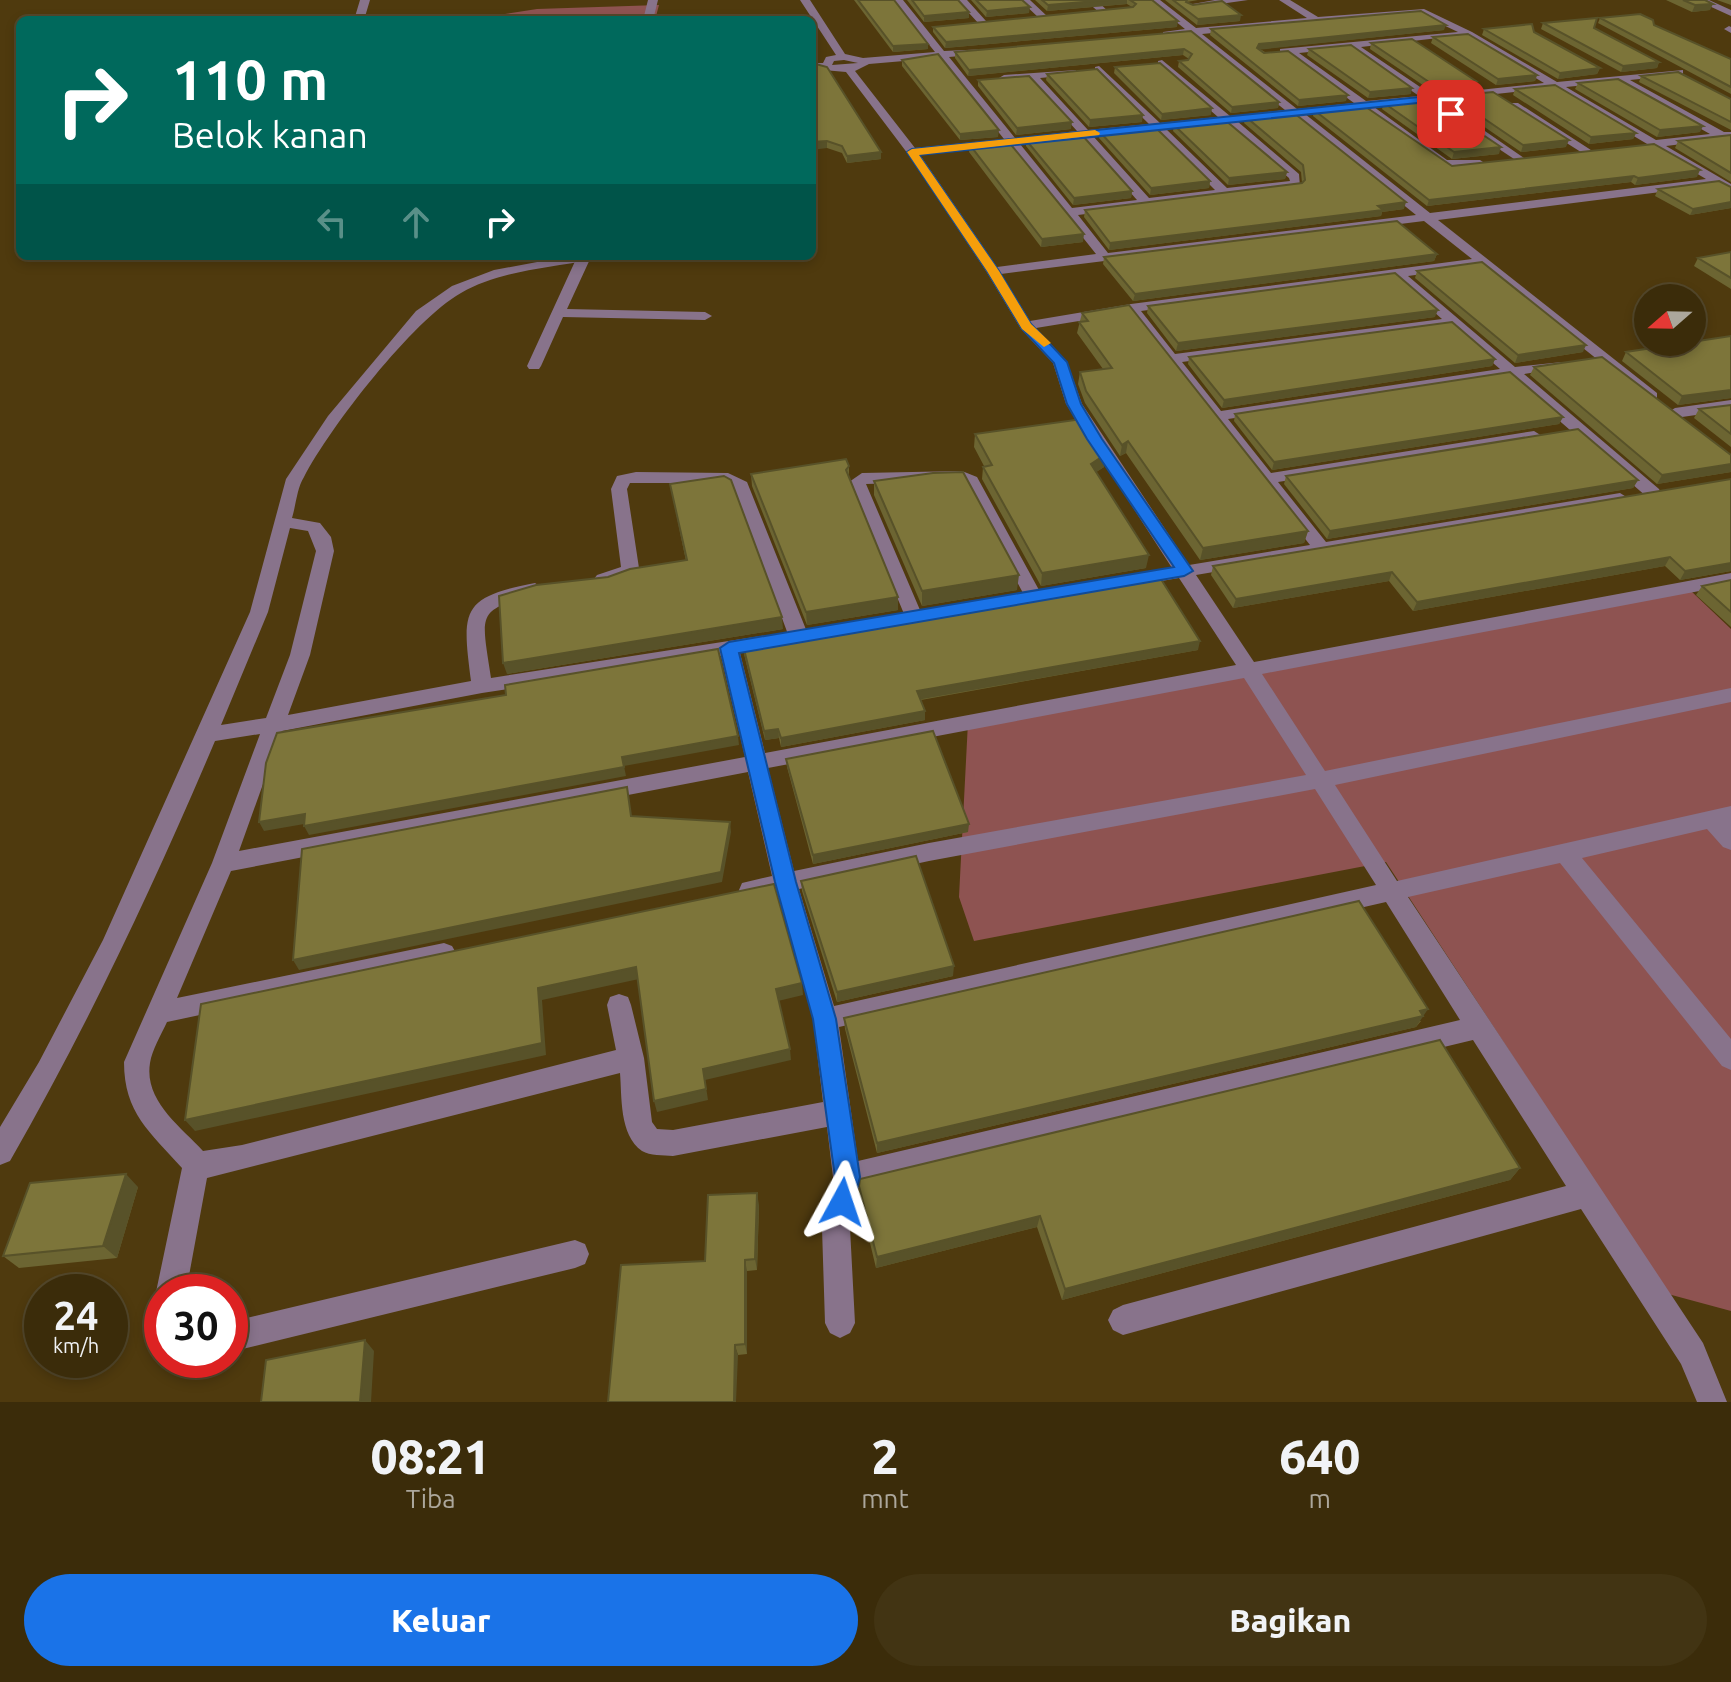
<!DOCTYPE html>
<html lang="id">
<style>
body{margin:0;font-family:Ubuntu,sans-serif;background:#423413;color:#f1f3f6;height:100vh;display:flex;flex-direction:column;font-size:30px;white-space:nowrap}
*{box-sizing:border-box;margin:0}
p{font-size:26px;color:#aca79c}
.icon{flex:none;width:44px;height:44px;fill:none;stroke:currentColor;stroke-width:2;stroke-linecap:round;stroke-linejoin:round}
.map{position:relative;height:1402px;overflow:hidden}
.panel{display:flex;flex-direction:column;background:#3b2c0a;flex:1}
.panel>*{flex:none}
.guide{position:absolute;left:16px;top:16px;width:800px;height:244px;border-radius:12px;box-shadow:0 4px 12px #0003,0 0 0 2px #54482b;background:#00695c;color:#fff;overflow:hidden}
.needle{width:52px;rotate:250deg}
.tools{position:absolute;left:1634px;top:284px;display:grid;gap:16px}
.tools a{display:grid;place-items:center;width:72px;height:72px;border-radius:50%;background:#3b2c0a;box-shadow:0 4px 12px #0003,0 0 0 2px #54482b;font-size:40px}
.speed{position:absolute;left:24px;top:1274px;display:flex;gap:16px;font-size:40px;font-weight:700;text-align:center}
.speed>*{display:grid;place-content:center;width:104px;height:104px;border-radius:50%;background:#3b2c0a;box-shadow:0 4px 12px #0003,0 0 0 2px #54482b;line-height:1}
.speed small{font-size:20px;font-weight:400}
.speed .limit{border:12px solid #d22;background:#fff;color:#111}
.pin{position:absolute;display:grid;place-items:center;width:68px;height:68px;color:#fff;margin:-34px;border-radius:16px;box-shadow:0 4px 12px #0006}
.me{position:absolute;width:88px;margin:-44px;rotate:5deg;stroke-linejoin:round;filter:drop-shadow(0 0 6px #0008)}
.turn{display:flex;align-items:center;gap:28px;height:168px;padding:0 24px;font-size:36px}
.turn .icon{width:104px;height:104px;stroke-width:2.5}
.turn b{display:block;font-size:56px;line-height:68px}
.lanes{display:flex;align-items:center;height:76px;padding:0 24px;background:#0003;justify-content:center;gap:40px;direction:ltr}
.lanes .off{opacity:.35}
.eta{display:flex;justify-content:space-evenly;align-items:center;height:136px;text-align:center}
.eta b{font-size:48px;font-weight:800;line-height:56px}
.button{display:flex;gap:16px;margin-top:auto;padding:16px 24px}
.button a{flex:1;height:92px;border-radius:48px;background:#1a73e8;color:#fff;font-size:32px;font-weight:800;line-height:92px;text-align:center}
.button a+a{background:#423413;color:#f1f3f6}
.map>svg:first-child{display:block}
.green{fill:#8e5351}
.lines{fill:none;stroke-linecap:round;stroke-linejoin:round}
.service{fill:#88738b;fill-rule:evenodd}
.minor{fill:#88738b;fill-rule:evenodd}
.wall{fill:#6c6532}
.shaded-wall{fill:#585229}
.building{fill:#7d753a;stroke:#585229;stroke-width:2}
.route{fill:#1a73e8;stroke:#114b97;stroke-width:2}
.slow{fill:#f59e0b}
</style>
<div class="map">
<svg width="1731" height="1402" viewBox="0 0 1731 1402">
<rect width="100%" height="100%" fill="#4f3a0e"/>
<path class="green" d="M659 5 655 20H465L537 9Z
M1691 591 1731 629V1311L1668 1294 1386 862 974 941 959 897 968 722Z"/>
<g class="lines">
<path class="service" d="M577 257H591L567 309 705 312 712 316 705 320 563 317 541 366 539 369H529L527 366Z"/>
<path class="minor" d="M360 0H370L364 20H354Z
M648 0H658L653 20H643Z
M800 0H810L845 54 863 58 935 52 893 0H903L944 51 987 49 983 54 949 57 1015 138 1077 131 1030 79 1000 80 999 78 1004 75 1076 70V74L1072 75 1040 78 1088 130 1149 124 1095 71V67L1099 66 1160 123 1218 117 1158 65V61L1162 60 1230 116 1285 110 1192 35 1163 36V32L1185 29 1149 0H1160L1196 28 1307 18 1279 0H1290L1318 17 1424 9 1472 32 1557 82 1683 70V74L1679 75 1630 80 1724 132H1731V138L1666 146 1731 184V193L1716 185 1438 220 1657 393V399H1647L1480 266 1408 276 1515 367 1562 362V368L1524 374 1659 489 1661 493 1659 497H1647L1509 377 1228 419 1271 473 1534 431 1542 436 1534 441 1278 482 1326 542 1620 493 1628 498 1620 503 1196 575 1254 662 1731 573V585L1262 674 1325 771 1731 688V702L1335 785 1397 881 1731 806V850L1723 847 1707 829 1582 858 1731 1039V1070L1722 1066 1560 863 1408 897 1703 1343 1727 1402H1697L1681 1364 1581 1209 1123 1335 1113 1330 1108 1320 1113 1310 1123 1305 1566 1186 1473 1040 858 1188 850 1228 855 1323 850 1333 840 1338 830 1333 825 1323 822 1228 833 1177 827 1127 673 1156C663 1155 650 1156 642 1151 619 1135 622 1096 620 1073L207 1178 186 1292H162L161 1302 156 1292 182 1168C150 1132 124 1113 124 1062L212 863 260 734 215 741C154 885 88 1025 10 1161L0 1165V1127L39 1062 103 940 250 612 286 479 328 416 416 311 452 286 494 270 569 256H597L590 260C548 268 499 271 461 293 413 320 330 427 304 477 297 488 296 505 292 518L320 523 331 537 334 551 310 655 288 715 471 681C462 611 460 597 535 583L544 589 541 593C475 611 481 610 491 678L768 635 775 637 778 642 775 647 740 653 765 753 1236 665 1179 578 1028 604 1021 602 1019 598 1023 593 964 484 959 481 866 484 923 617 921 621H907L849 482 862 473 962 471 977 477 1039 590 1172 568 1066 404 1053 363 1021 329 986 271 908 154 846 72 812 69V63H823L826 57 836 55ZM1420 14 1458 32 1280 49V53L1287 54 1354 103 1297 109 1202 34ZM1464 35 1544 83 1432 95 1361 47ZM1350 48 1419 96 1366 101 1299 53ZM939 58 1004 139 915 148 855 71 869 64ZM844 60 858 63 832 65 834 61ZM1617 82 1710 134 1656 140 1566 87ZM1553 88 1706 179 1430 213 1305 114 1361 108 1439 165 1456 170 1484 166 1486 164 1480 160H1447L1374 107 1427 101 1520 163 1524 162V158L1440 100ZM1293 116 1416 215 1108 253 1078 215 1300 187 1299 174 1237 121ZM1225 123 1289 178 1290 181 1227 188 1166 129ZM1155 130 1215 190 1149 198 1093 136ZM1082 138 1137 200 1072 208 1020 144ZM1009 145 1096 254 997 267 920 155ZM1424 221 1472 259 1131 304 1030 321 1001 274ZM1394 277 1442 319 1175 354 1141 311ZM1128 313 1310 545 1189 565 1082 404 1067 362 1036 328ZM1450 326 1500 369 1221 411 1182 362ZM290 528 308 531 316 551 290 655 266 718 221 725 268 612ZM721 656 745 757 239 851 282 731 482 693ZM1244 678 1306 775 929 843 794 871 768 768ZM748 772 772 876 742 883 739 890 742 897 750 899 777 894 813 1019 823 1102 673 1130 657 1129 652 1122 644 1058 631 1005 628 997 619 994 610 997 607 1005 616 1050 242 1145 203 1151C180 1126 144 1101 150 1063 152 1050 161 1035 167 1022L444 963 452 960 456 953 452 946 444 943 177 998 231 871ZM1315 789 1376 885 834 1006 799 889 929 861ZM1386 902 1460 1020 858 1161 839 1027Z
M957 0H967L986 21V25H980Z
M1020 0H1030L1048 17 1040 19Z
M1085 0H1096L1109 12 1101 14Z
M1215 0H1248L1192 8 1187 5Z
M1696 0H1709L1731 10V16Z
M1729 26 1731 27V33L1724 29Z
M1510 103H1518L1594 152 1584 154 1510 107Z
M1731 400V410L1675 418 1667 413 1675 408Z
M636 472 728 473 747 482 809 637 806 642 799 643 789 637 734 489 724 483H630L627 489 639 568C630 581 612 587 597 583L594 579 597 575 621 567 611 489 617 476Z
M575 1240 585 1244 589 1254 585 1264 575 1268 230 1352V1322Z"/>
</g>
<path class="wall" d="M854 0H894L928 44V49L893 52Z
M907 0H958L969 18 924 22Z
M971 0H1022L1029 13 986 17Z
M1035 0H1152L1177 27 945 48 933 32V27L1132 7 1127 4 1047 11Z
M1165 0H1198L1187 2 1240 21 1197 25Z
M1666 0H1705L1710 10 1692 12Z
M1717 0H1731V5Z
M1600 18 1654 25 1731 59V94L1598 23Z
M1543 23 1594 28 1659 62 1657 68 1621 72 1541 29Z
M1211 29 1444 30 1260 49 1346 101 1298 106 1210 35Z
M1484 29 1534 32 1600 68 1597 74 1558 79 1482 35Z
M1191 31 1279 102 1278 108 1231 113 1178 67 1179 61 1189 59 1183 55 968 76 955 58V52Z
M1433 37 1537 75 1535 81 1496 85 1431 43Z
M1371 43 1476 81 1474 87 1433 92 1370 49Z
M1309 49 1411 94 1368 98 1307 55Z
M902 60 998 137 960 140 902 66Z
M812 63 881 159 847 163 842 153 827 148Z
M1115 67 1211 115 1161 120 1114 73Z
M1047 74 1142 122 1089 127 1046 80Z
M1641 76 1731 99V130L1639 82Z
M978 80 1071 129 1016 135 978 86Z
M1578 83 1700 132 1657 137 1575 89Z
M1515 89 1636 133 1633 139 1589 144 1513 95Z
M1451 96 1566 147 1521 152 1448 102Z
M1384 103 1499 154 1452 159 1382 109Z
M1314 110 1452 166 1697 177 1635 185 1631 182 1427 206 1313 116Z
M1246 117 1404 209 1382 212 1381 216 1109 250 1084 217 1085 210 1302 183 1301 172 1244 123Z
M1174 125 1287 172 1285 179 1228 185 1173 131Z
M1100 132 1210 181 1209 188 1150 195 1099 138Z
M1731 135V182L1675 148 1678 141Z
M1026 140 1132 191 1131 198 1073 205 1026 146Z
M970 145 1083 242 1041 247 969 152Z
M1731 187V208L1690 215 1655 196 1658 189Z
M1731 252V289L1694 266 1698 258Z
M1437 254 1434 261 1133 301 1103 264 1104 257Z
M1417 271 1583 352 1515 363 1415 278Z
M1148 306 1435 317 1176 351 1147 313Z
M1082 313 1308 531 1304 543 1200 560 1126 453 1120 456 1085 403 1078 384 1080 372 1103 369 1077 333Z
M1731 336V398L1678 405 1622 361 1626 352Z
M1189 357 1495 359 1492 366 1222 408 1188 364Z
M1534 367 1731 455V472L1657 484 1530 375Z
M1731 405V447L1694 418 1699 409Z
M1235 414 1563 417 1559 424 1272 470 1234 421Z
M975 434 1104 467 1096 472 1146 568 1041 586 982 479 983 467 984 466 974 447Z
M849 466V478L898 597V610L807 625 752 486 751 474Z
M1286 476 1638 480 1633 488 1327 539 1284 484Z
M1731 479V571L1680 580 1665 566 1413 611 1389 581 1233 608 1211 575 1213 566Z
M874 481 1017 590 922 606 874 495Z
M670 484 783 629 507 674 608 577 686 561Z
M1731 580V627L1696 595 1702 586Z
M743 645 1198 650 921 700 925 711V720L781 747 779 738 765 740 744 654Z
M786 759 968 832 813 864 787 767Z
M801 881 953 976 837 1002 802 891Z
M844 1018 1421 1021 1416 1027 877 1153 845 1029Z
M1520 1168 1510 1180 1062 1300 1037 1227 876 1268 859 1197V1186Z
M138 1187 117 1258 19 1268 3 1256Z
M759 1205 757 1270 747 1271V1354L738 1355 705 1261Z"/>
<path class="shaded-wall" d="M1108 0H1127V4L1047 11 1048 5Z
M1713 4 1710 10 1692 12 1695 5Z
M1030 7 1029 13 986 17 987 11Z
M969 12V18L924 22V16Z
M1241 15 1240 21 1197 25 1198 19Z
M1178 21 1177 27 945 48 946 42Z
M1446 25 1444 30 1257 50 1259 44Z
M928 44V49L893 52V46Z
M1184 49 1183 55 968 76 969 70Z
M1659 62 1657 68 1621 72 1623 66Z
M1600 68 1597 74 1558 79 1560 73Z
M1537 75 1535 81 1496 85 1498 79Z
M1476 81 1474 87 1433 92 1435 86Z
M1412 88 1411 94 1368 98 1370 92Z
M1348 95 1346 101 1298 106 1299 100Z
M1279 102 1278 108 1231 113 1232 107Z
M1212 108 1211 115 1161 120 1162 114Z
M1143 115 1142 122 1089 127 1090 120Z
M1072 122 1071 129 1016 135 1017 128Z
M1703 126 1700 132 1657 137 1660 130Z
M999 130 998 137 960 140V134Z
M1636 133 1633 139 1589 144 1591 137Z
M1569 140 1566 147 1521 152 1523 145Z
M827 141V148L812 150V142Z
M1501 147 1499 154 1452 159 1454 152Z
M881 152V159L847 163V156Z
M1700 170 1697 177 1635 185 1638 178Z
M1287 172 1285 179 1228 185 1229 178Z
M1634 176 1631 182 1427 206 1429 200Z
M1210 181 1209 188 1150 195 1151 188Z
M1132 191 1131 198 1073 205 1074 198Z
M1406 202 1404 209 1382 212 1381 216 1109 250 1110 243Z
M1731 202V208L1690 215 1693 209Z
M1084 234 1083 242 1041 247 1042 239Z
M1437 254 1434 261 1133 301 1135 294Z
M1438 310 1435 317 1176 351 1178 343Z
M1586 345 1583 352 1515 363 1518 355Z
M1495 359 1492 366 1222 408 1224 400Z
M1731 390V398L1678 405 1682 396Z
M1563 417 1559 424 1272 470 1274 462Z
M1128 441 1126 453 1120 456 1122 445Z
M1106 454 1104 467 1089 477 1091 464Z
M1731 464V472L1657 484 1662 475Z
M1638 480 1633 488 1327 539 1330 531Z
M1308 531 1304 543 1200 560 1203 548Z
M1149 555 1146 568 1041 586 1042 573Z
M1670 557 1665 566 1413 611 1417 602Z
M1731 563V571L1680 580 1685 571Z
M1392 572 1389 581 1233 608 1236 599Z
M1019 575 1017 590 922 606V591Z
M898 597V610L807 625 806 612Z
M782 617 783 629 507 674 503 663Z
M1200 641 1198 650 917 700V691Z
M925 711V720L781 747V738Z
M778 729 779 738 765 740 764 731Z
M738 736 739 745 624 766 626 776 309 835 304 826 622 757Z
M305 814 310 823 264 831 259 822Z
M730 822 731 832 722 882 299 970 293 960Z
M969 824 968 832 813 864V855Z
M954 966 953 976 837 1002V992Z
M636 967 639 979 542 1000 546 1055 195 1131 185 1120 538 988Z
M802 983 803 995 778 1001 776 989Z
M1428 1009 1416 1027 877 1153V1143Z
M790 1049 791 1060 705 1080 708 1100 657 1112 654 1101 703 1069Z
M1520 1168 1510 1180 1062 1300 1065 1289Z
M126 1174 138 1187 117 1258 103 1246Z
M757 1193 759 1205 757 1270 755 1259Z
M1040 1216 1037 1227 876 1268 877 1257Z
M745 1260 747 1271V1354L745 1344Z
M365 1340 374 1351 371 1402H360Z
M735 1345 738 1355 736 1402H734Z"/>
<path class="building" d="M858 0H894L928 44 893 46Z
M912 0H958L969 12 924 16Z
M976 0H1022L1030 7 987 11Z
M1042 0H1108L1048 5Z
M1130 0H1152L1178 21 946 42 933 27 1133 7 1136 4Z
M1173 0H1187L1186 2 1193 5 1222 1 1241 15 1198 19Z
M1683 0H1705L1713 4 1695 5Z
M1421 11 1446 25 1259 44 1257 48 1264 53 1288 51 1348 95 1299 100 1211 29Z
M1640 14 1653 20 1654 25 1731 59V87L1600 18Z
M769 18 770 20H746Z
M1597 18 1594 28 1659 62 1623 66 1543 23Z
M1532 24 1534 32 1600 68 1560 73 1484 29Z
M1191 31 1279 102 1232 107 1179 61 1188 60 1192 54 1184 49 969 70 955 52Z
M1468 34 1537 75 1498 79 1433 37Z
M1412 39 1476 81 1435 86 1371 43Z
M1351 45 1412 88 1370 92 1309 49Z
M938 54 999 130 960 134 902 60Z
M812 63 827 67 881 152 847 156 842 146 827 141 812 142Z
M1160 63 1212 108 1162 114 1115 67Z
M1097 69 1143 115 1090 120 1047 74Z
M1678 72 1731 99V122L1641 76Z
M1029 76 1072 122 1017 128 978 80Z
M1618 79 1703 126 1660 130 1578 83Z
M1555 85 1636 133 1591 137 1515 89Z
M1493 92 1569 140 1523 145 1451 96Z
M1428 98 1501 147 1454 152 1384 103Z
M1363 105 1452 166 1654 144 1700 170 1638 178 1634 176 1429 200 1314 110Z
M1294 113 1406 202 1378 206 1383 210 1110 243 1085 210 1302 183 1305 180 1303 165 1246 117Z
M1225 120 1287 172 1229 178 1174 125Z
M1155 127 1210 181 1151 188 1100 132Z
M1082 135 1132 191 1074 198 1026 140Z
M1731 135V173L1678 141Z
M1008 141 1084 234 1042 239 970 145Z
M1719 181 1731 187V202L1693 209 1658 189Z
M1397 221 1437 254 1135 294 1104 257Z
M1731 252V278L1698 258Z
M1482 262 1586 345 1518 355 1417 271Z
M1395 273 1438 310 1178 343 1148 306Z
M1129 305 1308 531 1203 548 1128 441 1122 445 1086 391 1080 372 1112 368 1079 322 1088 321 1082 313Z
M1452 322 1495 359 1224 400 1189 357Z
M1731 336V390L1682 396 1626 352Z
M1602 357 1731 455V464L1662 475 1534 367Z
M1510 372 1563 417 1274 462 1235 414Z
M1731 405V434L1699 409Z
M1082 419 1106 454 1091 464 1149 555 1042 573 983 467 992 465 975 434Z
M1578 429 1638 480 1330 531 1286 476Z
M846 459 849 466 846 470 898 597 806 612 751 474Z
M963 472 1019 575 922 591 874 481 933 473Z
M724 476 731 480 782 617 503 663 499 596 536 585 608 577 630 569 687 560 670 484Z
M1731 479V563L1685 571 1670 557 1417 602 1392 572 1236 599 1213 566Z
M1159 576 1200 641 917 691 925 711 781 738 778 729 764 731 743 645Z
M1731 580V612L1702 586Z
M718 649 738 736 622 757 624 767 304 826 305 814 259 822 266 763 277 733 506 695 505 685Z
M933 731 969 824 813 855 786 759Z
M627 787 631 816 730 822 721 872 293 960 302 849Z
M916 856 954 966 837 992 801 881Z
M774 884 802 983 776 989 790 1049 703 1069 706 1089 654 1101 636 967 538 988 542 1043 185 1120 201 1004Z
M1359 901 1428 1009 1420 1011 1423 1016 877 1143 844 1018Z
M1440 1040 1520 1168 1065 1289 1040 1216 877 1257 859 1186 860 1179Z
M126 1174 103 1246 3 1256 30 1183Z
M757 1193 755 1259 745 1260V1344L735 1345 734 1402H608L621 1265 705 1261 708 1195Z
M365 1340 360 1402H261L266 1360Z"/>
<path class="route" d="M1429 96 1455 112V116H1448L1427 102 919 155 999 271 1031 324 1067 362 1081 404 1102 439 1193 571 1184 576 739 653 796 882 836 1019 860 1177 851 1211 842 1215 833 1211 829 1202 835 1177 813 1019 775 882 720 648 729 642 1174 567 1087 439 1067 404 1054 363 1022 329 987 271 907 152 912 149Z"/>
<path class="slow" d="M1095 130 1100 133 1099 135 919 155 999 271 1031 324 1051 343 1044 347 1022 329 987 271 907 152 912 149Z"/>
</svg>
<div class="tools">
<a><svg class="needle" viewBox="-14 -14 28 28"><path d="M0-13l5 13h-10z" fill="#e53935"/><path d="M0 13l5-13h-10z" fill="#aca79c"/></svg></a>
</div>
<div class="speed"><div>24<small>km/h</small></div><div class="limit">30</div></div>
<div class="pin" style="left:1451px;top:114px;background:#d93025"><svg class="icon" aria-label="arrive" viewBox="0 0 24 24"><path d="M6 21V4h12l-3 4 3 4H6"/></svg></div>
<svg class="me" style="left:842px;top:1202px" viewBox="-20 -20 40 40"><path d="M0-17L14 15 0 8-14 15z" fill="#1a73e8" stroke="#fff" stroke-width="4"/></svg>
<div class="guide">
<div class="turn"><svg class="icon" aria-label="right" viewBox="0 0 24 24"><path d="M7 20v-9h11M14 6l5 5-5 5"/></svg><div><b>110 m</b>Belok kanan</div></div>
<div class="lanes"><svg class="icon off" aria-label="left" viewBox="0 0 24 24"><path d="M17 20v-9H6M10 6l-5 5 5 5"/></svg><svg class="icon off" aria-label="ahead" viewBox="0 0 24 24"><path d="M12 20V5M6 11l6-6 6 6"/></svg><svg class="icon" aria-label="right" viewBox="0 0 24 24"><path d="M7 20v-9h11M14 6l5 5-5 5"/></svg></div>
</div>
</div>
<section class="panel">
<div class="eta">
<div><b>08:21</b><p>Tiba</p></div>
<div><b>2</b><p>mnt</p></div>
<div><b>640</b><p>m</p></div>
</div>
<div class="button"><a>Keluar</a><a>Bagikan</a></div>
</section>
